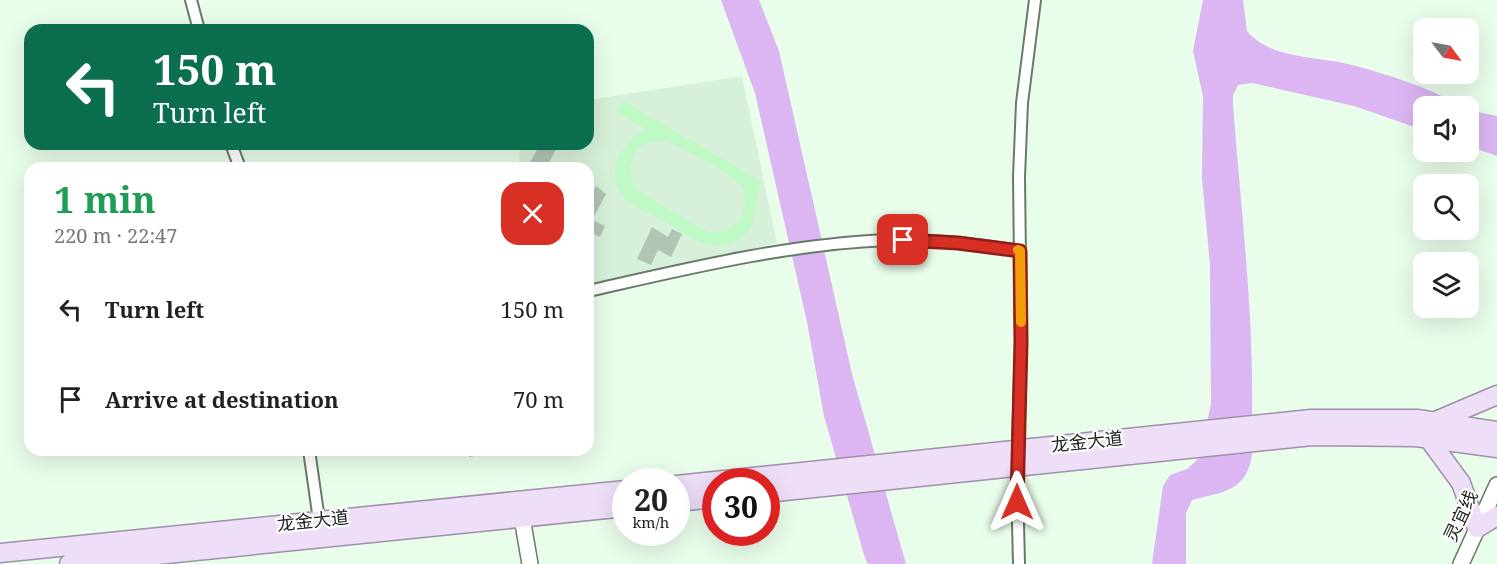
<!DOCTYPE html>
<meta charset="utf-8">
<style>
body{margin:0;font-family:"Noto Serif","Noto Sans SC",serif;background:#f2f2f2;color:#222;height:100vh;display:flex;flex-direction:column;font-size:22px;white-space:nowrap}
*{box-sizing:border-box;margin:0}
p{font-size:20px;color:#767676}
.icon{flex:none;width:33px;height:33px;fill:none;stroke:currentColor;stroke-width:2;stroke-linecap:round;stroke-linejoin:round}
.map{position:relative;flex:1;overflow:hidden}
.drawer{position:absolute;left:24px;top:162px;width:570px;height:294px;display:flex;flex-direction:column;background:#fff;border-radius:18px;box-shadow:0 6px 24px #0002}
.drawer>*{flex:none}
.top-card{position:absolute;left:24px;top:24px;width:570px;height:126px;border-radius:18px;box-shadow:0 6px 24px #0002;background:#0b6e4f;color:#fff;overflow:hidden}
.needle{width:39px;rotate:122deg}
.buttons{position:absolute;left:1413px;top:18px;display:grid;gap:12px}
.buttons a{display:grid;place-items:center;width:66px;height:66px;border-radius:12px;background:#fff;box-shadow:0 6px 24px #0002;font-size:30px}
.speed{position:absolute;left:612px;top:468px;display:flex;gap:12px;font-size:30px;font-weight:700;text-align:center}
.speed>*{display:grid;place-content:center;width:78px;height:78px;border-radius:50%;background:#fff;box-shadow:0 6px 24px #0002;line-height:1}
.speed small{font-size:15px;font-weight:400}
.speed .limit{border:9px solid #d22;background:#fff;color:#111}
.pin{position:absolute;display:grid;place-items:center;width:51px;height:51px;color:#fff;margin:-26px;border-radius:12px;box-shadow:0 3px 9px #0006}
.me{position:absolute;width:66px;margin:-33px;rotate:0deg;stroke-linejoin:round;filter:drop-shadow(0 0 4px #0008)}
.turn{display:flex;align-items:center;gap:21px;height:126px;padding:0 30px;font-size:27px}
.turn .icon{width:78px;height:78px;stroke-width:2.5}
.turn b{display:block;font-size:42px;line-height:51px}
.round{display:grid;place-items:center;flex:none;width:63px;height:63px;border-radius:18px;background:#f2f2f2}
.headline{display:flex;align-items:center;justify-content:space-between;height:102px;padding:0 30px}
h1{font-size:36px;font-weight:700;line-height:45px;color:#1e9e55}
ul{padding:0;list-style:none}
li{display:flex;align-items:center;gap:18px;height:90px;padding:0 30px}
li div{flex:1}
li b{display:block;font-size:22px}
li em{font-style:normal}
.map>svg:first-child{display:block}
.built{fill:#d7f0d9}
.green{fill:#bff9c5;fill-rule:evenodd}
.water{fill:#dcb6f3}
.building{fill:#b2c4b4}
.lines{fill:none;stroke-linecap:round;stroke-linejoin:round}
.street-casing{stroke:#697a6a;stroke-width:14}
.secondary-casing{stroke:#697a6a;stroke-width:18}
.primary-casing{stroke:#9f90aa;stroke-width:21}
.street{stroke:#fff;stroke-width:10}
.secondary{stroke:#fff;stroke-width:15}
.primary{stroke:#eedef8;stroke-width:18}
.route-casing{stroke:#8d1f18;stroke-width:15}
.route{stroke:#d93025;stroke-width:10}
.slow{stroke:#f59e0b;stroke-width:10}
.labels{text-anchor:middle;stroke-width:4.5;stroke-linejoin:round;paint-order:stroke}
.street-label{font-size:18px;fill:#202720;stroke:#fff}
</style>
<div class="map">
<svg width="1497" height="564" viewBox="0 0 1497 564">
<rect width="100%" height="100%" fill="#e9fdeb"/>
<path class="built" d="M742 76 777 243 588 285V168H519L520 144H588V100Z"/>
<path class="green" d="M623 101 762 182C752 200 762 220 743 236 735 243 724 246 713 245 698 244 684 233 672 226 658 217 635 209 624 197 603 173 622 141 646 129L617 112ZM665 140C684 150 725 169 738 183 747 192 747 208 741 218 733 230 721 233 708 232L636 190 633 185 630 167 637 150 647 143Z"/>
<path class="water" d="M721 0H759L779 51 852 374 906 564H868L865 558 824 416 807 322 755 93Z
M1203 0H1243L1247 31C1271 60 1319 56 1352 65 1389 75 1428 87 1461 106H1424L1423 130 1354 106 1252 83 1238 85 1233 95V106C1241 209 1254 314 1252 417 1252 435 1255 456 1247 472 1237 493 1213 494 1192 500L1186 513V564H1152L1163 486 1170 475 1187 469 1199 458 1211 404 1210 265 1202 179 1203 96 1193 51Z
M1469 110 1497 116V156L1469 146Z"/>
<path class="building" d="M545 144H559L546 168H527L538 148 542 150Z
M560 144H578L568 148Z
M596 186 606 194 592 220 605 226 600 237 588 231V197Z
M652 227 668 237 672 229 682 234 671 257 658 250 651 265 637 259Z
M468 450H490V453L469 457Z
M516 450H539V451L518 456Z"/>
<g class="lines">
<g class="street-casing">
<path id="street" d="M191 0 199 30
M231 144 240 168
M588 291C686 269 787 244 888 240 932 239 976 244 1020 251
M309 450 319 520
M1019 564 1017 481 1021 342 1019 177 1022 103 1035 0"/>
</g>
<g class="secondary-casing">
<path id="secondary" d="M520 506 530 564
M1461 564 1497 485"/>
</g>
<g class="primary-casing">
<path id="primary" d="M1438 420 1497 395
M1428 438 1461 483 1477 528 1497 516
M676 485 1311 419H1417L1497 431
M766 493 1312 436 1416 437 1497 448
M676 502 716 498
M0 553 626 490
M69 564 626 507"/>
</g>
<use href="#street" class="street"/>
<use href="#secondary" class="secondary"/>
<use href="#primary" class="primary"/>
</g>
<g class="lines">
<g class="route-casing">
<path id="route" d="M903 240 958 243 1020 251 1021 342 1017 502"/>
</g>
<use href="#route" class="route"/>
<path class="slow" d="M1018 250 1020 251 1021 322"/>
</g>
<g class="labels">
<g class="street-label">
<text transform="translate(1087 442) rotate(-6)" y="6">龙金大道</text>
<text transform="translate(1461 516) rotate(-65)" y="6">灵宜线</text>
<text transform="translate(313 521) rotate(-6)" y="6">龙金大道</text>
</g>
</g>
</svg>
<div class="buttons">
<a><svg class="needle" viewBox="-14 -14 28 28"><path d="M0-13l5 13h-10z" fill="#e53935"/><path d="M0 13l5-13h-10z" fill="#767676"/></svg></a>
<a><svg class="icon" aria-label="sound" viewBox="0 0 24 24"><path d="M4 9h4l5-4v14l-5-4H4zM17 9q2 3 0 6"/></svg></a>
<a><svg class="icon" aria-label="search" viewBox="0 0 24 24"><circle cx="10" cy="10" r="6"/><path d="M15 15l6 6"/></svg></a>
<a><svg class="icon" aria-label="layers" viewBox="0 0 24 24"><path d="M12 4l9 5-9 5-9-5zM3 14l9 5 9-5"/></svg></a>
</div>
<div class="speed"><div>20<small>km/h</small></div><div class="limit">30</div></div>
<div class="pin" style="left:903px;top:240px;background:#d93025"><svg class="icon" aria-label="arrive" viewBox="0 0 24 24"><path d="M6 21V4h12l-3 4 3 4H6"/></svg></div>
<svg class="me" style="left:1017px;top:502px" viewBox="-20 -20 40 40"><path d="M0-17L14 15 0 8-14 15z" fill="#d93025" stroke="#fff" stroke-width="4"/></svg>
<div class="top-card">
<div class="turn"><svg class="icon" aria-label="left" viewBox="0 0 24 24"><path d="M17 20v-9H6M10 6l-5 5 5 5"/></svg><div><b>150 m</b>Turn left</div></div>
</div>
<section class="drawer">
<div class="headline"><div><h1>1 min</h1><p>220 m · 22:47</p></div><a class="round" style="background:#d93025;color:#fff"><svg class="icon" aria-label="close" viewBox="0 0 24 24"><path d="M6 6l12 12M18 6L6 18"/></svg></a></div>
<ul>
<li><svg class="icon" aria-label="left" viewBox="0 0 24 24"><path d="M17 20v-9H6M10 6l-5 5 5 5"/></svg><div><b>Turn left</b></div><em>150 m</em></li>
<li><svg class="icon" aria-label="arrive" viewBox="0 0 24 24"><path d="M6 21V4h12l-3 4 3 4H6"/></svg><div><b>Arrive at destination</b></div><em>70 m</em></li>
</ul>
</section>
</div>
